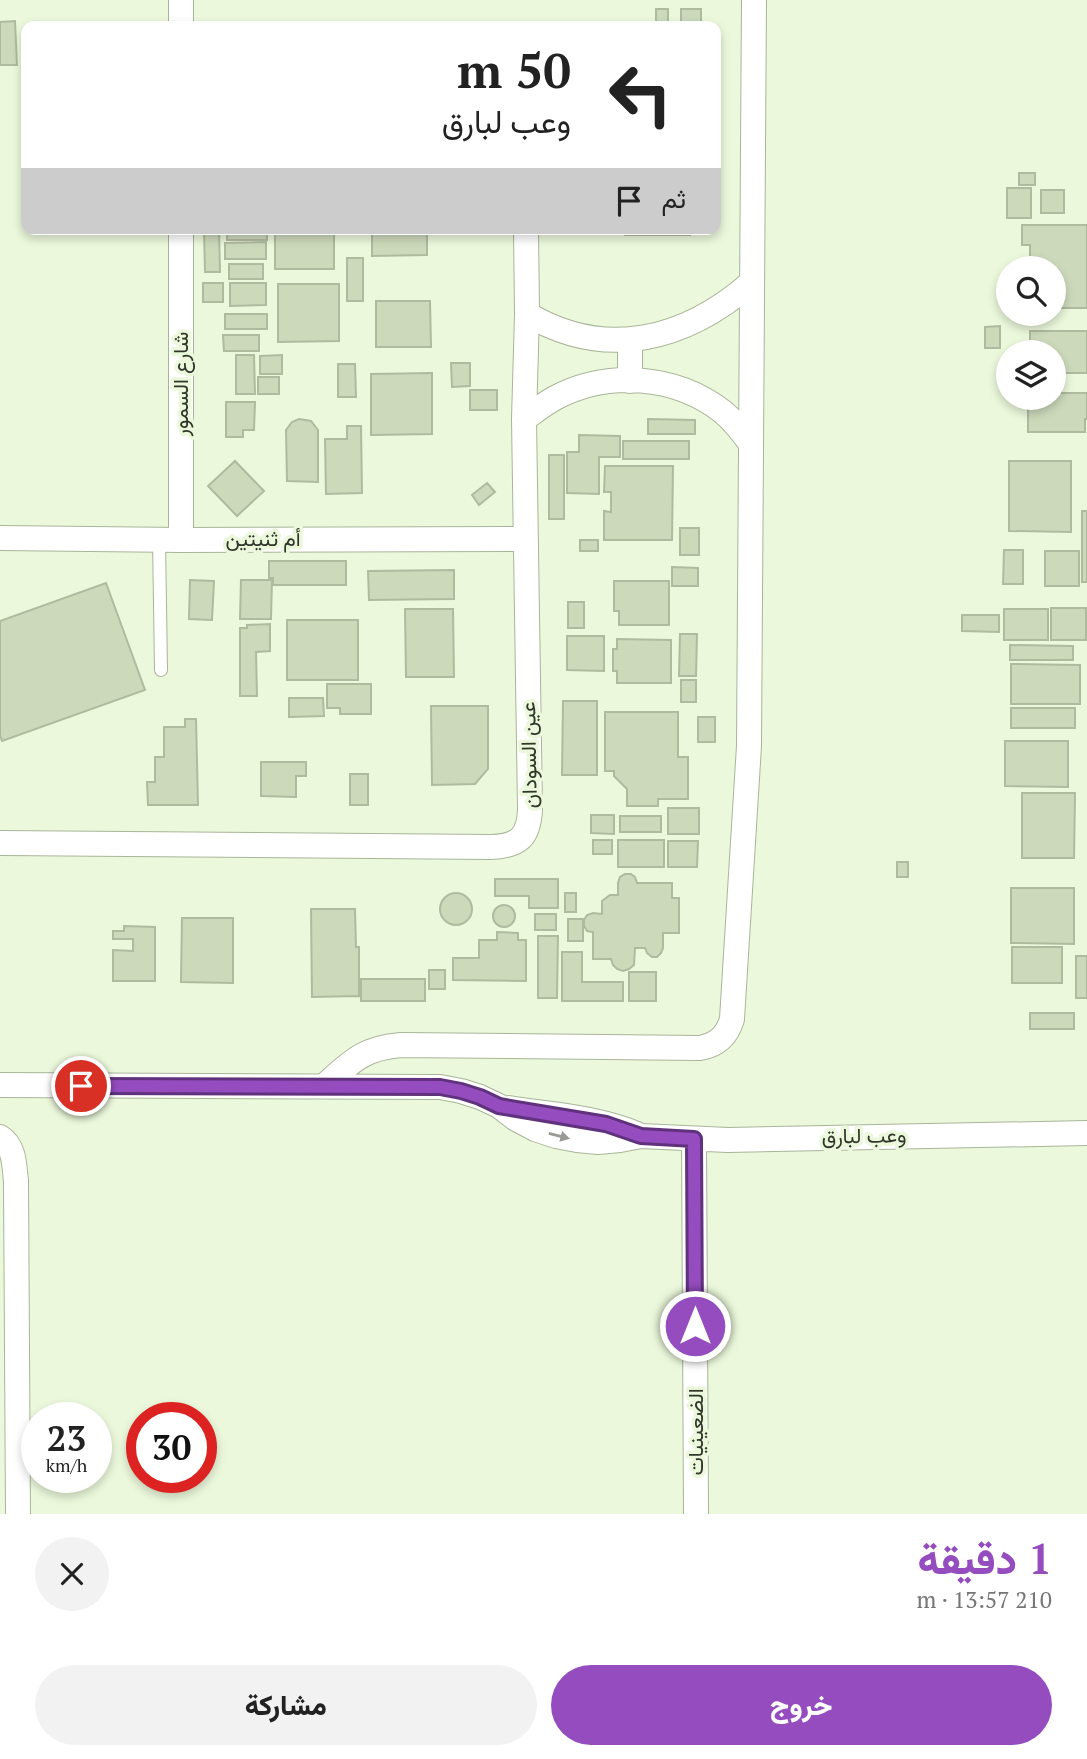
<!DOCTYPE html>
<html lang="ar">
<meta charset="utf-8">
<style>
body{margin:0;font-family:"PT Serif",Vazirmatn,serif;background:#f2f2f2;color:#222;direction:rtl;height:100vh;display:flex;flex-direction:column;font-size:26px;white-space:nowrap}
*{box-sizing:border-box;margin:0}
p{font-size:23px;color:#767676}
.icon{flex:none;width:38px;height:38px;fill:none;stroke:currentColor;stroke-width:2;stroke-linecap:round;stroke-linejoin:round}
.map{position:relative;height:1514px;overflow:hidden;direction:ltr}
.side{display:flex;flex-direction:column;background:#fff;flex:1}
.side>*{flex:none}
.banner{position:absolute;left:21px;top:21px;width:700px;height:214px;border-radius:14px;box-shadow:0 4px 10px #0003;direction:rtl;background:#fff;color:#222;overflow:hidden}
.buttons{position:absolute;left:996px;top:256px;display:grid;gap:14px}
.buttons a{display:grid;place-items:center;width:70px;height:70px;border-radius:50%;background:#fff;box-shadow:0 4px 10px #0003;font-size:35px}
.speed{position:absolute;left:21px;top:1402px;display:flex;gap:14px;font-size:35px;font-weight:700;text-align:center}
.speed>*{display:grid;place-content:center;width:91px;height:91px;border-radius:50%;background:#fff;box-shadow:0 4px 10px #0003;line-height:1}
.speed small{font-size:18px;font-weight:400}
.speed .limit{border:10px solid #d22;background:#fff;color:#111}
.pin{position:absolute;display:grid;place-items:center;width:60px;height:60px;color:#fff;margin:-30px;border:4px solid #fff;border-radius:50%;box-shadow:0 2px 7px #0007}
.me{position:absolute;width:77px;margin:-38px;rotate:0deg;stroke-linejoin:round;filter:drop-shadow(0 0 5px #0008)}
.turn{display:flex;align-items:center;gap:24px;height:147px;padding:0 35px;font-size:32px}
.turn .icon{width:91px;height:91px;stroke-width:2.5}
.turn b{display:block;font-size:49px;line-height:60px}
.then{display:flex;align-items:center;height:66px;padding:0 35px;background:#0003;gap:14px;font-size:26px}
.round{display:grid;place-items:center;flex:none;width:74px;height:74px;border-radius:37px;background:#f2f2f2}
.overview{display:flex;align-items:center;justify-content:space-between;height:119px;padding:0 35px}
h1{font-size:42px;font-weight:800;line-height:52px;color:#944cbe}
.cta{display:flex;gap:14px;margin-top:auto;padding:14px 35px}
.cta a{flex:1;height:80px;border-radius:42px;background:#944cbe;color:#fff;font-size:28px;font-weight:800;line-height:80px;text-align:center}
.cta a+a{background:#f2f2f2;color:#222}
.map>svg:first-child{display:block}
.building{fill:#ccdabb;stroke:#afbb9f;stroke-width:2}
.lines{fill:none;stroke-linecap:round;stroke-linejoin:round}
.service-casing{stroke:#a9b599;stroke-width:14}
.minor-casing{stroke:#a9b599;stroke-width:26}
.service{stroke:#fff;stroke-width:12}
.minor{stroke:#fff;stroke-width:24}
.oneway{fill:#989a95}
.route-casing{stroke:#60317c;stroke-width:18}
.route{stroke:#944cbe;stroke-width:12}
.labels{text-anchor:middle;stroke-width:7;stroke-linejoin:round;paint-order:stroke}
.street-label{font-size:21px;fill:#31362b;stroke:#ebf8db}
</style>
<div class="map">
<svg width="1087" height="1514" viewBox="0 0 1087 1514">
<rect width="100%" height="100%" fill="#ebf8db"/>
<path class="building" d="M656 9H668V23H656Z
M681 9H701V26H681Z
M15 21 17 65H0V22Z
M1019 173H1035V185H1019Z
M1007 188H1031V218H1007Z
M1041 190H1064V213H1041Z
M1022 225H1087V308H1054V268H1021V263H1030V245H1022Z
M204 229H219L220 272H205Z
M227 229H267V240H227Z
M275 229H334V269H275Z
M372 229H427V255L372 256Z
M625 229H690V235H625Z
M266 242V259H225V243Z
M347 258H363V301H347Z
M229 264H263V279H229Z
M203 283H223V302H203Z
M230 283H266V305L230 306Z
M278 284H339V341L278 342Z
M376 301H430L431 347H376Z
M225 314H267V329H225Z
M1000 326V348H985V327Z
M1030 331H1087V373H1054V352H1030Z
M223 335H259V351H224Z
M236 355H254L255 394H236Z
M282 355V374H260V356Z
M451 363H470V386L452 387Z
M338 364H355L356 397H338Z
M432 373V434L371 435V374Z
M258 377H279V394H258Z
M470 390H497V410H470Z
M1054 393H1087V419H1085V432H1028V397H1054Z
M226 402H255L254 430H243V437H226Z
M299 419 311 421 318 430V482L287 481 286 430 292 422Z
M648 419 695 420V434H648Z
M347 426H361L362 493 326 494 325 439H347Z
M579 435 620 436V457H599V494L567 493V452H579Z
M623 441H689V459H623Z
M549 455H564V519H549Z
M235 461 264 491 237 516 208 486Z
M1009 461H1071V532L1009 531Z
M605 466H673L672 540H604V511L611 512V492H604Z
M487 483 495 492 479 505 472 495Z
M1082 511H1087V582H1082Z
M680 528H699V555H680Z
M580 540H598V551H580Z
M1004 550H1023V584H1003Z
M1045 551H1079V586H1045Z
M269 561H346V585H273V578H269Z
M672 567 698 568V586H672Z
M454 570V599L369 600 368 571Z
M190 580 214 581 212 620 189 619Z
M241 580H272L271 619H240Z
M614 581H669V625H619V611H614Z
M106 583 145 690 2 741 0 735V621Z
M568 602H584V628H568Z
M1051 608H1086V640H1051Z
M405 609H453L454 677H406Z
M1004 609H1048V640H1004Z
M962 615H999V632L962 631Z
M287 620H358V680H287Z
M270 624V651L256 652 257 696H240V628H247V625Z
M680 634H697L696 676H679Z
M567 636H604V671L567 670Z
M617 639 671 640V683H617V671H613V649H617Z
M1010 645 1073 646V660H1010Z
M1011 664 1080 665V704H1011Z
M681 680H696V702H681Z
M327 684H371V714H340V708H327Z
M289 698H323L324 716 289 717Z
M563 701H597V775H562Z
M431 706H488V769L475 784 432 785Z
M1011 708H1075V728H1011Z
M605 712H678V757H688V799H658V806H627V789L614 776V771H605Z
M698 717H715V742H698Z
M185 719H196L198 805H148L147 782H155V757H164V727H185Z
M1005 741H1068V787L1005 786Z
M261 762H306V776H296V797L261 796Z
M350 774H368V805H350Z
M1022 793H1075L1074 858H1022Z
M668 808H699V834H668Z
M591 815H614V834L591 833Z
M620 816H661V832H620Z
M593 840H612V854H593Z
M618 840H664V867H618Z
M668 841H698L697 867H668Z
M897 862H908V877H897Z
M625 874H631L635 877 637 883H672V898H679V933H663V948L661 953 657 957H652L647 953 645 948H635L634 965 629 969 623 971 617 969 613 965 611 959H593V932L587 931 584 926V920L587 915 593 913 602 914V901L610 895H618V883L620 877Z
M495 879H558V908H529V896H495Z
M1011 888H1074V944L1011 943Z
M565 893H576V912H565Z
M440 909a16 16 0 1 1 32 0a16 16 0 1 1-32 0Z
M493 916a11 11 0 1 1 22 0a11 11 0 1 1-22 0Z
M311 909H355L356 947H359V996L312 997Z
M535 914H556V930H535Z
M182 918H233V983L181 982Z
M568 919H583V941H568Z
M124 926 155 927V981H113V950L133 951V939H113V931H124Z
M497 932 518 933V940H526V981L453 980V958H479V940H497Z
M538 936H558L557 998H538Z
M1012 947H1062V983H1012Z
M562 952H582V982H623V1001H562Z
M1076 956H1087V998H1076Z
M429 970H445V989H429Z
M629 972H656V1001H629Z
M361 979H425V1001H361Z
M1030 1013H1074V1029H1030Z"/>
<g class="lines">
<g class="service-casing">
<path id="service" d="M159 539 161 670"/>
</g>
<g class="minor-casing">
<path id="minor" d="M181 0V26
M181 229V540
M527 314C606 361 686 340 752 282
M630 339V381
M524 419C534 412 544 404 555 398 608 370 676 375 723 412 734 421 743 433 751 444
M0 538 181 540 525 539
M0 843 491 847C519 846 529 837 530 809L524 419 527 314 526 229
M0 1085 440 1087 461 1091 480 1097 499 1106 516 1119 535 1129 556 1136 577 1140 598 1142 620 1140 641 1136 728 1140 1087 1133
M324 1086C351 1062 363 1048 401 1045L700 1048C717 1045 727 1036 732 1019L749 746 754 0
M509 1108C552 1115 597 1117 637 1134
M0 1137C15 1147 14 1165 16 1181L18 1514
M694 1139 696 1514"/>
</g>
<use href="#service" class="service"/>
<use href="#minor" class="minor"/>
</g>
<defs><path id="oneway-solid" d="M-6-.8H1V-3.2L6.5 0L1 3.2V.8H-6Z" transform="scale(1.75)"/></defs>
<use class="oneway" href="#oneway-solid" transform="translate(559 1136) rotate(14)"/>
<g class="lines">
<g class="route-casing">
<path id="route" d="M81 1086 440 1087 461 1091 480 1097 499 1106 606 1124 641 1136 694 1139 695 1326"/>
</g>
<use href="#route" class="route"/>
</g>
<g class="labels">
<g class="street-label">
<text transform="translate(181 384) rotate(-90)" y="7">شارع السمور</text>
<text x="263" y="546">أم ثنيتين</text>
<text transform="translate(529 755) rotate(-91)" y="7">عين السودان</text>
<text transform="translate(864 1136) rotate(-1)" y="7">وعب لبارق</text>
<text transform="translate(696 1432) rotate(-90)" y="7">الضعينيات</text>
</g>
</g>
</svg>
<div class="buttons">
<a><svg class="icon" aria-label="search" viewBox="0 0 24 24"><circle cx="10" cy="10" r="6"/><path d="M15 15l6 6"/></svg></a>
<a><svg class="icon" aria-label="layers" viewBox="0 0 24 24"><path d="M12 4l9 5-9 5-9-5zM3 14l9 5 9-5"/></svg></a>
</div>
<div class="speed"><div>23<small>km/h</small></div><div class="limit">30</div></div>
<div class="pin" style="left:81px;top:1086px;background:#d93025"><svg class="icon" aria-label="arrive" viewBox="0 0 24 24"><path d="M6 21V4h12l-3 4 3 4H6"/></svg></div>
<svg class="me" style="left:695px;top:1326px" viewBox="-20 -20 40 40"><circle r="17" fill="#944cbe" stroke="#fff" stroke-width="3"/><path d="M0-11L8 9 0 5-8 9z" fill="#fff"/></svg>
<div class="banner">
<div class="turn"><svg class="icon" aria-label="left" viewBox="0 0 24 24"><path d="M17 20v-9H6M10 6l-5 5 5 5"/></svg><div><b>50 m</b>وعب لبارق</div></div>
<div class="then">ثم<svg class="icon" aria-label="arrive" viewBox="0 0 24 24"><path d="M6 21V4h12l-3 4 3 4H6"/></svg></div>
</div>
</div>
<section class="side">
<div class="overview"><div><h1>1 دقيقة</h1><p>210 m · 13:57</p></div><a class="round"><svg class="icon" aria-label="close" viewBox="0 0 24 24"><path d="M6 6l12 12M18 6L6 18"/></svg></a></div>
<div class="cta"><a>خروج</a><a>مشاركة</a></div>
</section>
